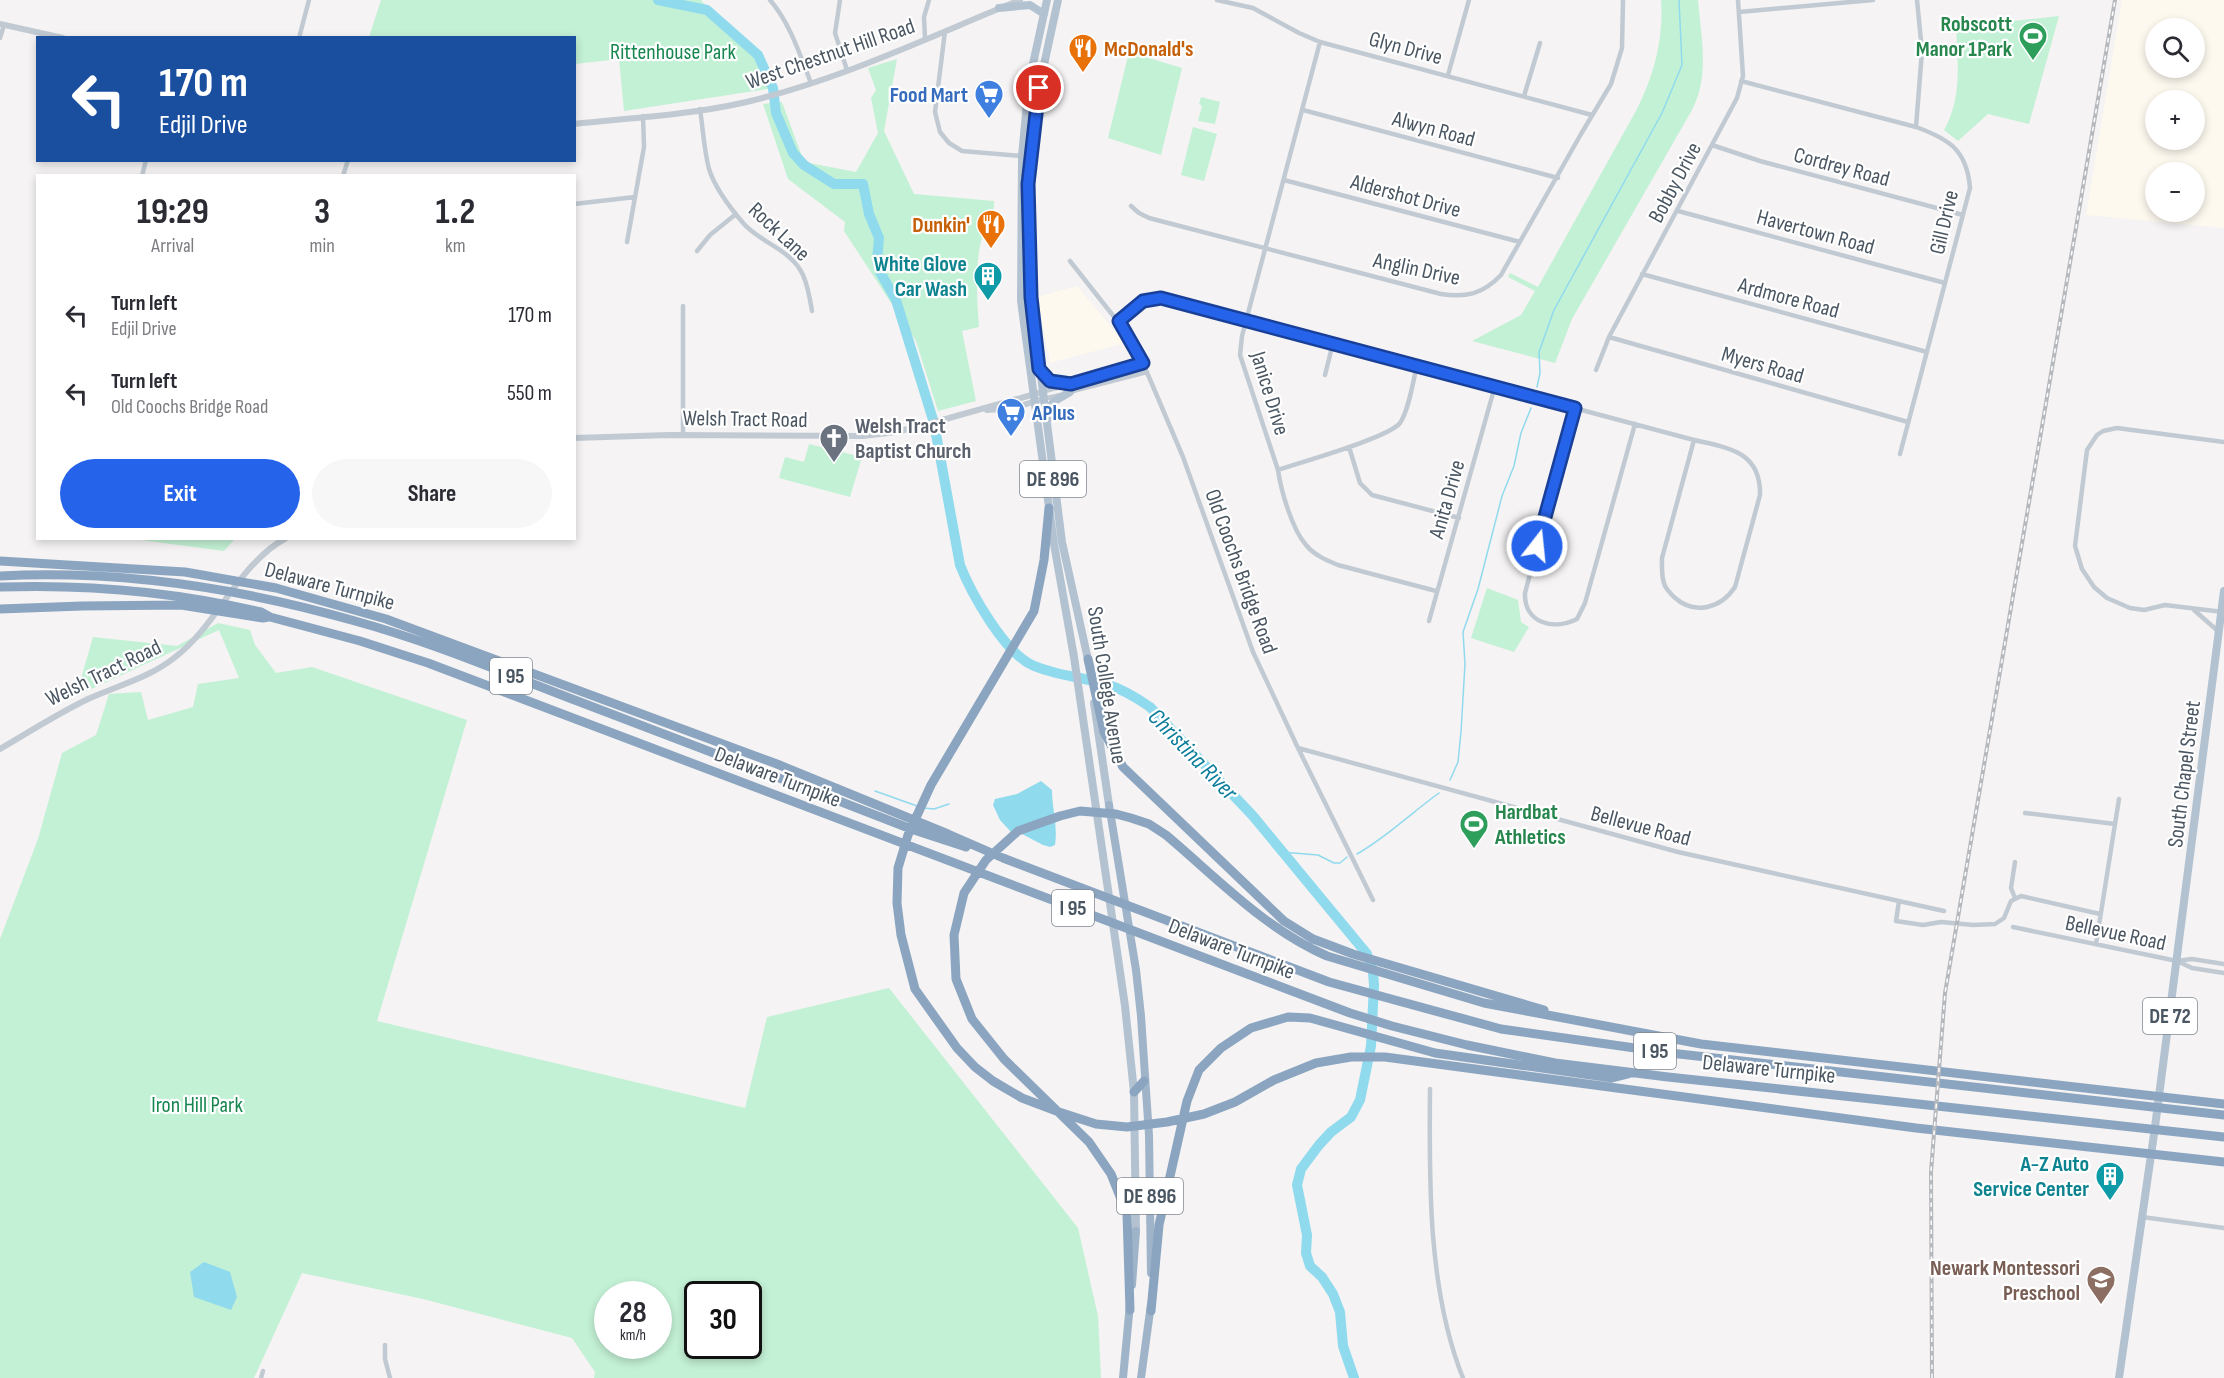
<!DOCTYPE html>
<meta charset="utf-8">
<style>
body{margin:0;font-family:"Sofia Sans Condensed",sans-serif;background:#f7f7f7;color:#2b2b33;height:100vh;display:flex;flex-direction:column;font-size:22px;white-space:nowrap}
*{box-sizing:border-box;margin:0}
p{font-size:20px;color:#7c7c81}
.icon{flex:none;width:33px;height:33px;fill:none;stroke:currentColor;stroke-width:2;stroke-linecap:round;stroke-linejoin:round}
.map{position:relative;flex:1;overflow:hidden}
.details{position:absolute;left:36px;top:174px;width:540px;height:366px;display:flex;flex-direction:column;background:#fff;border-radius:0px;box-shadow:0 3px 9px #0003}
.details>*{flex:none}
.banner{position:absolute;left:36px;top:36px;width:540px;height:126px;border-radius:0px;box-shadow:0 3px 9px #0003;background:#1a4fa0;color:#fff;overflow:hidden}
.buttons{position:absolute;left:2145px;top:18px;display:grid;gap:12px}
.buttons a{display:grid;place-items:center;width:60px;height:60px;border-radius:50%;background:#fff;box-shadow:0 3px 9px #0003;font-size:30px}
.speed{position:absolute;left:594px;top:1281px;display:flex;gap:12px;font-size:30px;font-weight:700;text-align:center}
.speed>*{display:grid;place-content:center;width:78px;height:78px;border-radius:50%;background:#fff;box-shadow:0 3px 9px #0003;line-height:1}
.speed small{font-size:15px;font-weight:400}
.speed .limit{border:3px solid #111;border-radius:9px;background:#fff;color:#111}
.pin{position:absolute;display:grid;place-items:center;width:51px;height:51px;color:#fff;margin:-26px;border:3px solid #fff;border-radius:50%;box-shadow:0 2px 6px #0007}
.me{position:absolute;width:66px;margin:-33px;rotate:16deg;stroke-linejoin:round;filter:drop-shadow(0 0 4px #0008)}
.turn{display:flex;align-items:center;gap:21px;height:126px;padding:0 24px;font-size:27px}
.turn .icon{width:78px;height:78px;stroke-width:2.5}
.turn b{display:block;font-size:42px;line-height:51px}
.eta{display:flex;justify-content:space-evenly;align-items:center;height:102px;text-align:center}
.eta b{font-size:36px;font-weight:700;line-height:42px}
.primary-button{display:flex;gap:12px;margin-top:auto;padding:12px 24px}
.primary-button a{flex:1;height:69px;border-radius:36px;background:#2563eb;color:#fff;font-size:24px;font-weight:700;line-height:69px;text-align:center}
.primary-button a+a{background:#f7f7f7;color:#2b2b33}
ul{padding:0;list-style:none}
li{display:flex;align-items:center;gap:18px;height:78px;padding:0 24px}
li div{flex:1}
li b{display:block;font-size:22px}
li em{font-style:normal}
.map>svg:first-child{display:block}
.commercial{fill:#fdf9ef;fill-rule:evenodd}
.green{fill:#c3f1d5;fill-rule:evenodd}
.water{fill:#90daee}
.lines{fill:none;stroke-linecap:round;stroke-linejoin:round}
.stream{stroke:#90daee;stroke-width:1.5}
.river{stroke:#90daee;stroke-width:10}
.minor{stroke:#c1cad2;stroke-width:4.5}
.tertiary{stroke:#c1cad2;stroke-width:6}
.primary{stroke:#b3c2d1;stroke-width:8}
.trunk{stroke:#9fb4c9;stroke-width:8}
.motorway{stroke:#8ba5c1;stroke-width:9}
.rail-casing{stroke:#b5b8bd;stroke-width:4}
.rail{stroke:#fff;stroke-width:1.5;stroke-dasharray:4.5;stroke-linecap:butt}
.route-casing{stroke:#184099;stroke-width:15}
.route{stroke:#2563eb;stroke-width:10}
.labels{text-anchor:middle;stroke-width:4.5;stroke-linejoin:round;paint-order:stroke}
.shield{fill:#fff;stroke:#808990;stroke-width:1.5}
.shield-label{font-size:21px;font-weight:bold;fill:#4a5661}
.leisure-label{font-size:22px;font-weight:bold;fill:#27864d;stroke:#fff;text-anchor:end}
.street-label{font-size:22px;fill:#4a5661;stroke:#fff}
.food-label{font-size:22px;font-weight:bold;fill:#c56008;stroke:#fff;text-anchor:start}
.park-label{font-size:22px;fill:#17864f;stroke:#fff}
.shop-label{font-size:22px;font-weight:bold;fill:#366cbe;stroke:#fff;text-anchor:end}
.culture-label{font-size:22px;font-weight:bold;fill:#0d838f;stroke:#fff;text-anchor:end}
.worship-label{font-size:22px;font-weight:bold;fill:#5b616d;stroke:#fff;text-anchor:start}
.education-label{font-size:22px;font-weight:bold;fill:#785e54;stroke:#fff;text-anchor:end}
.water-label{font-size:24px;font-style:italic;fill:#0c7c9b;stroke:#fff}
</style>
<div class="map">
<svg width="2224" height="1378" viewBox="0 0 2224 1378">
<rect width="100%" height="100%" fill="#f5f3f3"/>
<path class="commercial" d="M2122 0H2224V228L2086 215ZM2156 28H2194V68H2156ZM2156 100H2194V140H2156ZM2156 172H2194V212H2156Z
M1077 286 1125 343 1050 363 1037 297Z"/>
<path class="green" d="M381 0H701L717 19 758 55 773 88 624 111 619 59 575 64 574 38 369 37Z
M1661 0H1698C1701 37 1710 75 1692 110L1572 319 1555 363 1472 341 1521 315 1535 291 1508 277 1510 273 1538 287 1637 109C1654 75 1664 38 1661 0Z
M2059 16 2029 124 1988 114 1958 141 1944 130C1962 98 1958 63 1956 27Z
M1129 52 1182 68 1161 155 1108 138Z
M897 59 884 131 914 194 994 201C995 218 983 229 980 246 975 273 977 299 979 327L962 331 976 401 938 411 916 341 844 231 845 222 788 179 763 104 782 102 804 162 856 172 878 133 871 98 876 90 868 68Z
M1201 97 1220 102 1215 124 1198 121 1202 106 1199 104Z
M1193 127 1217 134 1204 181 1181 175Z
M809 444 862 457 850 497 779 478 785 457 804 462Z
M133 539H235L224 551Z
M1487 588 1518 600 1521 622 1529 627 1514 652 1471 638Z
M218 623 250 630 255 645 276 673 312 667 467 720 377 1021 745 1108 767 1017 889 988 1078 1228 1098 1316 1101 1378H594L595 1372 572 1338 423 1299 302 1273 254 1378H0V939L38 839 62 753 96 735 109 694 141 692 148 720 193 707 198 684 239 678 219 630 76 696 93 637 177 646ZM608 1294H658V1346H608ZM698 1294H748V1346H698Z"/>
<path class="water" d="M1041 781 1052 790C1052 808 1058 827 1055 845L1050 847 1043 845 1022 834 1011 832 1000 820 993 805 995 799 1017 794Z
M204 1262 230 1272 237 1297 231 1310 194 1297 190 1272Z"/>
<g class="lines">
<path class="stream" d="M1537 387 1540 373 1539 352 1554 310 1662 113 1682 65 1679 0
M1450 780 1458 762 1461 732 1465 664 1463 632 1478 589 1502 496 1514 466 1521 433 1531 408
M875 791 917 806
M924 808 934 809 949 804
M1281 852 1318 855 1334 863H1340L1347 857
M1357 854C1387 837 1411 813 1439 793"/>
<path class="river" d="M658 0 707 10 758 55 773 88 776 113 793 153 804 165 834 184H863L869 214 879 238 877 261 880 272 896 300 934 423 960 565C971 593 1004 652 1032 665 1056 676 1084 677 1109 685 1124 690 1137 698 1150 707L1253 816 1367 954 1373 972 1374 985 1371 1046 1360 1100 1351 1117 1331 1132 1319 1145 1301 1169 1297 1185 1307 1235 1306 1253 1310 1266 1322 1277 1333 1294 1340 1312 1343 1346 1354 1378"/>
<path class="minor" d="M770 0C790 23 800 55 811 83
M840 0 835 33 847 70
M1217 0 1253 8 1299 33 1320 42 1592 115
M1739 12 1873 0
M945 31 935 112 940 132 949 143 962 151 1022 156
M0 38 4 25
M299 38 309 0
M925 39 924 17 929 0
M1320 42 1242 336 1240 355 1278 470C1281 491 1292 529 1306 545 1314 555 1326 560 1338 565L1436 591
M1448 75 1469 0
M1741 81 1916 127C1949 139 1967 150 1970 188L1900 454
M1524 96 1540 43
M700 109C703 129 704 150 709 169 715 188 731 209 744 224 761 243 792 250 803 275 808 286 810 299 812 311
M1303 110 1558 178
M1916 127 1922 51 1917 0
M1712 145 1760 161 1963 215
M142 176 146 160
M343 176 348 160
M1284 180 1520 242
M574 204 635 197
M1131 206 1139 213 1149 218 1441 294C1466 298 1483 294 1501 275L1581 134 1611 84 1622 48 1623 0
M1678 211 1945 283
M627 242 644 147 643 116
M697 251 710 235 736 214
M1070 261 1126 332 1143 363 1183 457 1253 652 1298 748 1373 900
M1642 274 1927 352
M683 306V435
M1119 321C1134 308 1145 296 1166 299L1694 440 1662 558C1662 567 1661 577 1665 586 1667 590 1671 594 1674 597 1695 616 1721 608 1735 587L1760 495C1761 451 1728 448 1694 440
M1609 337 1908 422
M1596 370 1609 337 1737 98 1743 76 1738 0
M1325 375 1333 343
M1042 392 1143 363
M1069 392 1147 372
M1043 399 1060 395
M1575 408 1525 593C1524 623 1553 631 1577 619L1585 603 1635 424
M1349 447 1360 483 1372 495 1459 518
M1278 470C1301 462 1388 438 1400 423 1409 410 1413 381 1417 365
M2194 610 2219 632
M2223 612 2165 605 2144 610 2130 608 2107 598 2094 587 2082 569 2075 546 2087 450 2097 435 2103 431 2117 428 2224 442
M1429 621 1495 386
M1298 748 1678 852 1944 911
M2025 813 2115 824
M2015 898 2011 888 2015 862
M1899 901 1896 921 1923 925 1941 922 1973 925 1995 924 2004 918 2011 901 2021 896 2100 914
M2013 927 2177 961 2192 968 2224 973
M2096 944 2119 799
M2177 961 2192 959 2224 964
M1430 1089C1429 1182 1428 1291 1463 1378
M2142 1217 2224 1228
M385 1345V1359L390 1378
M261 1378 263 1371"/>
<path class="tertiary" d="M0 24 63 38
M574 124C630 118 688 115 742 103 838 81 929 37 1020 0
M987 410 1013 408 1043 399
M574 438 669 435 863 436 896 432 928 424 1042 392
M0 749C29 732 57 714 88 699 116 686 149 678 174 658 218 625 237 565 286 538"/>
<path class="primary" d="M1047 0 1029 82 1022 156 1021 301 1054 544 1074 657 1125 1006 1134 1092 1136 1231
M1058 0 1039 88 1030 157 1028 184 1031 297 1062 542 1089 664
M999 8 1030 5 1044 14
M1041 371 1050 381 1071 384
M1048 419 1053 402 1070 392
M1094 703 1109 805
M2119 1378 2155 1127 2224 591"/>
<path class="trunk" d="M1109 805 1136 970 1141 1016 1149 1135 1151 1273
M1132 1285 1136 1231
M1123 1378 1130 1304
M1141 1378 1151 1304"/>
<path class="motorway" d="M1049 508 1044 560 1034 611 931 785 908 835 898 868 897 903 901 935 915 989 957 1048 975 1067 993 1081 1022 1098 1059 1112 1096 1124 1127 1127 1167 1122 1204 1114 1235 1102 1274 1080 1316 1063 1351 1057H1385L1916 1128 2224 1162
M0 561 185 572 276 588 386 619 777 764 948 834 1003 858 1329 982 1501 1029 1670 1053 2224 1115
M0 576C120 570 240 588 355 621 432 642 506 674 580 702 691 744 801 786 911 829L966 847
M0 587C88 584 176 592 261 612L270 617 360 641 428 663 1350 1013 1392 1026 1467 1045 1555 1063 1668 1077 2224 1137
M0 609 82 606 181 605 263 618 268 617
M1088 659 1104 732 1123 767 1284 921 1313 939 1353 954 1544 1010
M1134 1092 1144 1081
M1130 1310 1127 1214 1111 1174 1089 1142 1004 1059 972 1019 956 979 954 935 964 893 986 860 1018 831 1060 816 1080 811 1116 814 1131 818 1149 824 1166 835C1217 878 1265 929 1327 956L1484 1003 1701 1044 2224 1104
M1151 1311 1159 1225 1187 1101 1199 1070 1221 1048 1251 1028 1288 1017 1310 1018 1435 1053 1612 1078 1628 1074"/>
<g class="rail-casing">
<path id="rail" d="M1932 1378 1931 1172 1945 993 2115 0"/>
</g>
<use href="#rail" class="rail"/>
</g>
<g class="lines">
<g class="route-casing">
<path id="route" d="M1039 88 1028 184 1031 297 1039 369 1050 381 1071 384 1143 363 1119 321 1143 301 1161 298 1575 408 1537 546"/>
</g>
<use href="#route" class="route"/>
</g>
<defs>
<g id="stadium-pin" transform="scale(1.5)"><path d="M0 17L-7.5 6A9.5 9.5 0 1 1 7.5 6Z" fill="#2e9e5b" stroke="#fff"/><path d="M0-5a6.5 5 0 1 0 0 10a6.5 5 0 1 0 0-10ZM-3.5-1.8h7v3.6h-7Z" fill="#fff"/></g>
<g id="restaurant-pin" transform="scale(1.5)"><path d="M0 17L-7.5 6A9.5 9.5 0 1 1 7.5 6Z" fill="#e8710a" stroke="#fff"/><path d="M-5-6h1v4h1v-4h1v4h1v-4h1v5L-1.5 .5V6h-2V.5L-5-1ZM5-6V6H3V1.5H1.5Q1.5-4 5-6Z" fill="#fff"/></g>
<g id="supermarket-pin" transform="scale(1.5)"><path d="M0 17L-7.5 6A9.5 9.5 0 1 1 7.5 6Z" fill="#3f7fe0" stroke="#fff"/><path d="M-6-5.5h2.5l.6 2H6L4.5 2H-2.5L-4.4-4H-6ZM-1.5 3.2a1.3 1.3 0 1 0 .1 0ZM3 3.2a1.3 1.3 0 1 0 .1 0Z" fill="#fff"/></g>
<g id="building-pin" transform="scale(1.5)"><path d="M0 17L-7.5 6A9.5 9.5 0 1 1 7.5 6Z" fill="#0f9aa8" stroke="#fff"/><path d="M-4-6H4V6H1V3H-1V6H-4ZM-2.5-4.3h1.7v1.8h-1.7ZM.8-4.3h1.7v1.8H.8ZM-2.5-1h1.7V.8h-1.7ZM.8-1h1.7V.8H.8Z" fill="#fff"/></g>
<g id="church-pin" transform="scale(1.5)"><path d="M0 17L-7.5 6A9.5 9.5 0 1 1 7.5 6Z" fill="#6b7280" stroke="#fff"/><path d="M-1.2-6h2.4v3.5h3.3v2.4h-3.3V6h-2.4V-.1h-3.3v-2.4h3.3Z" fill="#fff"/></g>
<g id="school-pin" transform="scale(1.5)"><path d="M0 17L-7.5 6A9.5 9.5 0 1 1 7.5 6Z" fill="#8d6e63" stroke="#fff"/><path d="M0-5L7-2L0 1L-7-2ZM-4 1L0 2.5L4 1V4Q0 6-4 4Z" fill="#fff"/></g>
</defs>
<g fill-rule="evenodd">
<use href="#stadium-pin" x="2033" y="36"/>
<use href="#restaurant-pin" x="1083" y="48"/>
<use href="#supermarket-pin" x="989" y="94"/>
<use href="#restaurant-pin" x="991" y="224"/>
<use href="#building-pin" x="988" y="276"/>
<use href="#supermarket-pin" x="1011" y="412"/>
<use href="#church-pin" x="834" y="438"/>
<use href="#stadium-pin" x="1474" y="824"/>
<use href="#building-pin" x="2110" y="1176"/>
<use href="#school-pin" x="2101" y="1280"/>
</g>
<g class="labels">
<g class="shield">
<rect x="1020" y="461" width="66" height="36" rx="4.5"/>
<rect x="490" y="658" width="42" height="36" rx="4.5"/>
<rect x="1052" y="890" width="42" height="36" rx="4.5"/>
<rect x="2143" y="998" width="54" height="36" rx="4.5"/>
<rect x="1634" y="1033" width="42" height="36" rx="4.5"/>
<rect x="1117" y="1178" width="66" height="36" rx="4.5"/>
</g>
<g class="shield-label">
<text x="1053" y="486">DE 896</text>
<text x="511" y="683">I 95</text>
<text x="1073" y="915">I 95</text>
<text x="2170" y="1023">DE 72</text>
<text x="1655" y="1058">I 95</text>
<text x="1150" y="1203">DE 896</text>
</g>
<g class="leisure-label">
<text x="2012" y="31">Robscott<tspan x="2012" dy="25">Manor 1Park</tspan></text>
<text x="1495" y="819" text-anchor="start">Hardbat<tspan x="1495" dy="25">Athletics</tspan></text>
</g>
<g class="street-label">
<text transform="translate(1406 47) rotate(15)" y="8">Glyn Drive</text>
<text transform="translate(830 53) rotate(-19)" y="8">West Chestnut Hill Road</text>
<text transform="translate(1434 128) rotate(15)" y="8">Alwyn Road</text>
<text transform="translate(1842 166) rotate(15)" y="8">Cordrey Road</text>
<text transform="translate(1674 182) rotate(-62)" y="8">Bobby Drive</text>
<text transform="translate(1406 195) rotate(15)" y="8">Aldershot Drive</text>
<text transform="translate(1943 222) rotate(-77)" y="8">Gill Drive</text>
<text transform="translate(780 231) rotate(43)" y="8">Rock Lane</text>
<text transform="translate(1816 231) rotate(15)" y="8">Havertown Road</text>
<text transform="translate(1417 268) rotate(12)" y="8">Anglin Drive</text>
<text transform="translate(1789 297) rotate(15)" y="8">Ardmore Road</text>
<text transform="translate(1763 364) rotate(16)" y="8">Myers Road</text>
<text transform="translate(1271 393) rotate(73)" y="8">Janice Drive</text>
<text transform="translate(745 418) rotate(1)" y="8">Welsh Tract Road</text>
<text transform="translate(1446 499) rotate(-74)" y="8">Anita Drive</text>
<text transform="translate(1242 571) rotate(70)" y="8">Old Coochs Bridge Road</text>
<text transform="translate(330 585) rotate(15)" y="8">Delaware Turnpike</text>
<text transform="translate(103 672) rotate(-26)" y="8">Welsh Tract Road</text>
<text transform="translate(1108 685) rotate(81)" y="8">South College Avenue</text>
<text transform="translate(2183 774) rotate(-83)" y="8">South Chapel Street</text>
<text transform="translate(778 776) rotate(21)" y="8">Delaware Turnpike</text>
<text transform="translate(1641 825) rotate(15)" y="8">Bellevue Road</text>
<text transform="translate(2116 932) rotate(12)" y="8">Bellevue Road</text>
<text transform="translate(1232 948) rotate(21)" y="8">Delaware Turnpike</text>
<text transform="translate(1769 1068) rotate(6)" y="8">Delaware Turnpike</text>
</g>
<g class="food-label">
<text x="1104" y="56">McDonald's</text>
<text x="970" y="232" text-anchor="end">Dunkin'</text>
</g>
<g class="park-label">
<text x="673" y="59">Rittenhouse Park</text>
<text x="197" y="1112">Iron Hill Park</text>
</g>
<g class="shop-label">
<text x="968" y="102">Food Mart</text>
<text x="1032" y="420" text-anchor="start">APlus</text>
</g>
<g class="culture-label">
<text x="967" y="271">White Glove<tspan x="967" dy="25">Car Wash</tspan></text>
<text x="2089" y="1171">A-Z Auto<tspan x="2089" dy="25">Service Center</tspan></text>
</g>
<g class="worship-label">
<text x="855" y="433">Welsh Tract<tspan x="855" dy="25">Baptist Church</tspan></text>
</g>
<g class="education-label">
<text x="2080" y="1275">Newark Montessori<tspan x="2080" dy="25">Preschool</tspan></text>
</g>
<g class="water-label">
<text transform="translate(1193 754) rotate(46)" y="8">Christina River</text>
</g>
</g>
</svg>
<div class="buttons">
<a><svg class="icon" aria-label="search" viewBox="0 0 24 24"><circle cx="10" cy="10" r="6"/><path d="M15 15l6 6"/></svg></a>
<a>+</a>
<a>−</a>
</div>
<div class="speed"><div>28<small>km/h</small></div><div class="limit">30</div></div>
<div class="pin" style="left:1039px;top:88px;background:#d93025"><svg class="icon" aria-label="arrive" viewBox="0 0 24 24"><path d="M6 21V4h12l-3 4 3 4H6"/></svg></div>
<svg class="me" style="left:1537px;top:546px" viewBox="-20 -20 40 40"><circle r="17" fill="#2563eb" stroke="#fff" stroke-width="3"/><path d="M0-11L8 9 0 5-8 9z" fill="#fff"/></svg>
<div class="banner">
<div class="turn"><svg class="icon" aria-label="left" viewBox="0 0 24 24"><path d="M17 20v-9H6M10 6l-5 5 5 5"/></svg><div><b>170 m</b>Edjil Drive</div></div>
</div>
<section class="details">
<div class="eta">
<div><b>19:29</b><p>Arrival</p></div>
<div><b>3</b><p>min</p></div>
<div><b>1.2</b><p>km</p></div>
</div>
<ul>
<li><svg class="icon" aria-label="left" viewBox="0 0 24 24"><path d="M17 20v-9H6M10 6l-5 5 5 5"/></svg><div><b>Turn left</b><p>Edjil Drive</p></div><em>170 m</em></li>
<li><svg class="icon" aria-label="left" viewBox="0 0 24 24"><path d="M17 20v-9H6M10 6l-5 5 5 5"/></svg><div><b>Turn left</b><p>Old Coochs Bridge Road</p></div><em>550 m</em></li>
</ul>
<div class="primary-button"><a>Exit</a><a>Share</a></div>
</section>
</div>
